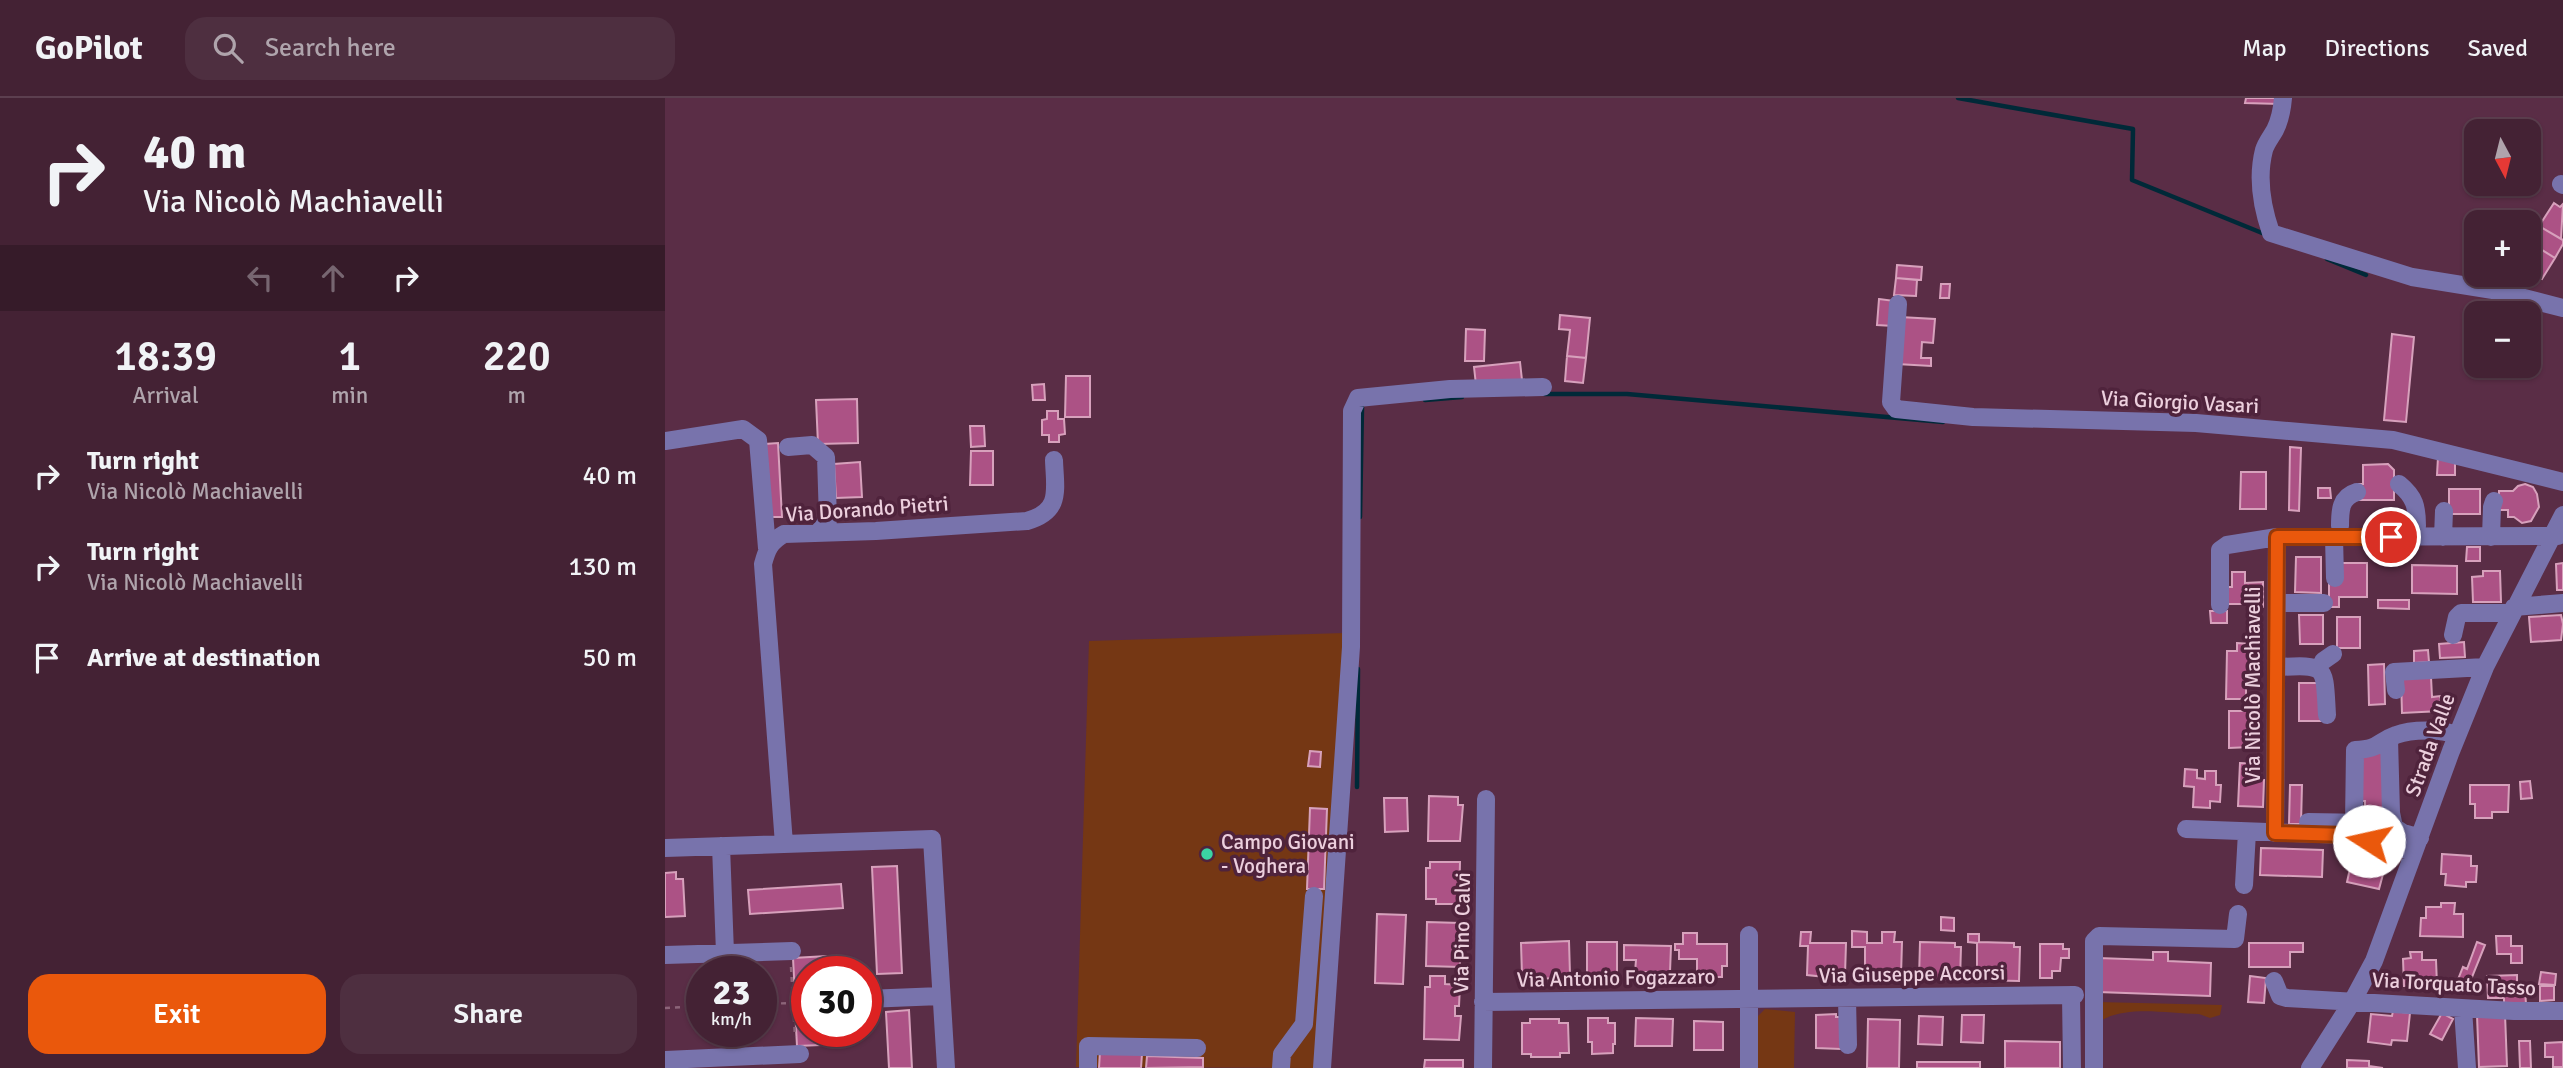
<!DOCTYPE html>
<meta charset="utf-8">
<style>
body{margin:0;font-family:Signika,sans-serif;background:#4e2f40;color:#f1f3f6;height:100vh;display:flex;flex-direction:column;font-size:26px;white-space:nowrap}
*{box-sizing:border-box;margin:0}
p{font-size:23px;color:#afa4ac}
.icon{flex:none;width:38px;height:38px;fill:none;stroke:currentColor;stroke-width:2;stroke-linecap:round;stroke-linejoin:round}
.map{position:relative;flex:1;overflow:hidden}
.drawer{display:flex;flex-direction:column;background:#442234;width:665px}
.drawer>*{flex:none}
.banner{background:#442234;color:#f1f3f6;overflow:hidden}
.needle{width:46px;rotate:173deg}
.fabs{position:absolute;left:1799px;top:21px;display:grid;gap:14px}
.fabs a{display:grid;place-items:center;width:77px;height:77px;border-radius:14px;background:#442234;box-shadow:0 2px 5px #0004,0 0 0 2px #5c3f4f;font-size:35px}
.speed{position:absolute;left:21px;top:858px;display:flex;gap:14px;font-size:35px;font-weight:700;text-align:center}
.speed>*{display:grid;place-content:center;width:91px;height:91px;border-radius:50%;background:#442234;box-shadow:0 2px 5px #0004,0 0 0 2px #5c3f4f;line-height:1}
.speed small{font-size:18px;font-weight:400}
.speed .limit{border:10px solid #d22;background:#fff;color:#111}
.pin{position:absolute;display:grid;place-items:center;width:60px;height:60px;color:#fff;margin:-30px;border:4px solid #fff;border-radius:50%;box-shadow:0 2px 7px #0007}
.me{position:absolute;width:77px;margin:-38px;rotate:280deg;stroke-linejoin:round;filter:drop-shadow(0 0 5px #0008)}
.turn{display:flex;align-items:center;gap:24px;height:147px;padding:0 28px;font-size:32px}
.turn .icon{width:91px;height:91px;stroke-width:2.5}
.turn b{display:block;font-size:49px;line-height:60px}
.lanes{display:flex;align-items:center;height:66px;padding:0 28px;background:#0003;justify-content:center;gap:35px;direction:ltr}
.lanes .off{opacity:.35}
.eta{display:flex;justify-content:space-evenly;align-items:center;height:119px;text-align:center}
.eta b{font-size:42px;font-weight:600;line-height:49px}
.primary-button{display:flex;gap:14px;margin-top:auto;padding:14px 28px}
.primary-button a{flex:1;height:80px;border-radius:21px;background:#ea580c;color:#fff;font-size:28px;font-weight:600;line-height:80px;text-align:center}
.primary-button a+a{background:#4e2f40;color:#f1f3f6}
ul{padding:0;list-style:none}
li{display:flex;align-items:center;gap:21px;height:91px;padding:0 28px}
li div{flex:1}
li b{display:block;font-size:26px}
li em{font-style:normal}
header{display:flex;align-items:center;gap:42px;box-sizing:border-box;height:98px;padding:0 35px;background:#442234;border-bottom:2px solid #5c3f4f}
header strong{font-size:33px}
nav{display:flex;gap:38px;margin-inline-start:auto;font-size:24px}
.search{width:490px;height:63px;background:#4e2f40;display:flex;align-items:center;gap:18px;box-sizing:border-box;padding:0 24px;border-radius:21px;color:#afa4ac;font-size:26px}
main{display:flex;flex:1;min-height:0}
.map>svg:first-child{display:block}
.green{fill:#753714}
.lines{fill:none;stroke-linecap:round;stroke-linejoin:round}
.stream{stroke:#002938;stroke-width:4.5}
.building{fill:#ac5285;stroke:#d7a1bc;stroke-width:2}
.path{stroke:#8c6479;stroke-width:2.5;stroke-dasharray:5 5;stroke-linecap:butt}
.minor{stroke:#7873ac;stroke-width:18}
.route-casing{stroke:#983908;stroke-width:18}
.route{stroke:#ea580c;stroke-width:12}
.poi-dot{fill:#3bd4a4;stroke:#4f233c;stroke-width:2.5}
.labels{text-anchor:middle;stroke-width:7;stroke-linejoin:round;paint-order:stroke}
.street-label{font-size:21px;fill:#eccfdd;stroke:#4f233c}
.poi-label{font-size:21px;fill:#eccfdd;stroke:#4f233c;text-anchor:start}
</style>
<header>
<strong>GoPilot</strong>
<div class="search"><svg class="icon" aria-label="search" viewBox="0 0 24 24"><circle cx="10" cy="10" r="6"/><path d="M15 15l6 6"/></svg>Search here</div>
<nav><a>Map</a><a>Directions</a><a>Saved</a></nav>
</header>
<main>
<section class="drawer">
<div class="banner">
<div class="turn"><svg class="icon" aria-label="right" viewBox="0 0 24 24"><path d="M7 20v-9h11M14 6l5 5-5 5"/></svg><div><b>40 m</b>Via Nicolò Machiavelli</div></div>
<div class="lanes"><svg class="icon off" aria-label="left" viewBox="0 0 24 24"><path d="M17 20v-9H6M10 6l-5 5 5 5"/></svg><svg class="icon off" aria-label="ahead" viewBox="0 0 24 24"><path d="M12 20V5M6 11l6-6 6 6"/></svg><svg class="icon" aria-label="right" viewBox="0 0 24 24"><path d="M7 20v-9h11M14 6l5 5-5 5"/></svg></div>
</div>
<div class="eta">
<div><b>18:39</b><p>Arrival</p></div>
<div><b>1</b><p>min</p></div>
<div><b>220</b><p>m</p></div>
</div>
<ul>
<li><svg class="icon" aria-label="right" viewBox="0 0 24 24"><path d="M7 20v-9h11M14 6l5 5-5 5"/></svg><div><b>Turn right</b><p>Via Nicolò Machiavelli</p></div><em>40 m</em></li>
<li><svg class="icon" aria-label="right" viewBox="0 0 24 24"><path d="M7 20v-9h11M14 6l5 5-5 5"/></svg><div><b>Turn right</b><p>Via Nicolò Machiavelli</p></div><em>130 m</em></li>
<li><svg class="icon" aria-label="arrive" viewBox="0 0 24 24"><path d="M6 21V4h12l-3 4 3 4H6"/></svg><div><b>Arrive at destination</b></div><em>50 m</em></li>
</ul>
<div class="primary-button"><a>Exit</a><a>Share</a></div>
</section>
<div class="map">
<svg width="1898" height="970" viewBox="0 0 1898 970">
<rect width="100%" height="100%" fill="#5a2d46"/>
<path class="green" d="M680 535 653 970 411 969 424 543Z
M1432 904 1557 907 1555 917 1545 920 1534 916C1501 916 1460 906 1432 925Z
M1100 911 1130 914 1129 970H1093V918Z"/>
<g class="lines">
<path class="stream" d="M1293 0 1468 31 1467 82 1602 137
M1662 161 1701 177
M879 296H962L1278 324
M760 302 797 299
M695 419 697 309
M692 689 693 571"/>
</g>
<path class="building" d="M1581 0H1616L1615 6 1580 5Z
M1889 105 1895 109 1898 106 1896 141 1874 128Z
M1874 128 1898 142V146L1890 160 1864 144Z
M1864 144 1890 160 1877 181 1870 177 1867 180 1861 177H1864Z
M1232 167 1257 169 1256 182 1231 180Z
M1231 180 1252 182 1251 198 1229 197Z
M1276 186H1285L1284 200H1275Z
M1214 201 1230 203 1228 228 1212 227Z
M895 217 925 220 921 260 902 258 905 232 894 231Z
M1235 219 1270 221 1268 245 1257 244 1256 260H1266V268L1232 266Z
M801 231 820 232 819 263H800Z
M1727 236 1749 239 1741 324 1719 322Z
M902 258 921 260 918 285 900 283Z
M855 264 857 282 811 287 809 269Z
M401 278H425V319H400Z
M379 286 380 302H368L367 287Z
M192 301 193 345 153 346 151 302Z
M382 313H393V321H399L400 336 394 337V344H384V337H377V322L382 321Z
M305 328H319L320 348 306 349Z
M113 345 117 419H105L100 346Z
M1625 349 1636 350 1634 413 1624 412Z
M306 353H328V387H305Z
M1773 359H1790V377H1772Z
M195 364 197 399 171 400 169 366Z
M1723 366 1729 372V402H1695L1694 386H1698V367Z
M1576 374H1601V411H1575Z
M1860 386 1868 389 1872 396 1874 409 1866 423 1857 425 1849 419H1843V412H1833L1834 393H1848L1853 388Z
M1653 390H1665L1666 400H1653Z
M1784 391H1815V416H1784Z
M1802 449H1815V463H1801Z
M1631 459H1656V495L1630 494Z
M1674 465H1702V499H1674V509H1664V484Z
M1898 465V492H1892L1891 466Z
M1747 467 1792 468V496L1747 495Z
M1818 473H1835L1836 504H1808L1807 479 1818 478Z
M1567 474H1580V485L1598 484V509H1583V506H1561V489H1567Z
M1713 502H1744V511L1713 510Z
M1545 513H1562V525H1546Z
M1634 517H1658V546H1635Z
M1896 517 1898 526 1896 542 1866 544 1864 519Z
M1672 519H1695V550H1672Z
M1799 544 1800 559 1775 560 1774 546Z
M1572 545 1585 546V562H1590V590H1581V601H1561L1562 553H1572Z
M1763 552 1764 564 1749 565V553Z
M1719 566 1720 606 1704 607 1703 567Z
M1766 579 1767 599 1775 598 1776 613 1737 615 1736 580Z
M1634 585H1653L1657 623H1634Z
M1564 613H1590V628H1586V649L1564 650Z
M645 653 656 654 655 669 643 668Z
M1694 654H1720L1718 713H1700V703H1693Z
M1575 665 1591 666V673H1596L1595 682H1599L1598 709 1573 708Z
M1520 671 1532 672V680L1540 681V673H1551V687H1556L1555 704 1545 703V710L1528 709 1529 689 1519 688Z
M1865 683 1867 700 1856 701 1855 684Z
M1625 687H1637L1636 726H1624Z
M1805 687H1844L1843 714H1827V720H1810V706H1805Z
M764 698 793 699V707H798L795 743H763Z
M719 700H742L743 733 720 734Z
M645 710 662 711 659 791H642Z
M1596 750 1658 752 1657 779 1595 777Z
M1777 756 1806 758V768H1812L1811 784H1801V789L1780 787 1781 776H1776Z
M1688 757 1721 765 1714 791 1682 784Z
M765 764H795L794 806H771V801H761V770H765Z
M232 768 237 875 212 876 207 769Z
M11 774V781H18L20 818 0 819V775Z
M176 786 178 810 85 816 83 792Z
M1776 805H1790L1789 816H1798V839L1755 838 1756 820H1761V809H1776Z
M712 816 741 817 738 886 710 885Z
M1276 819 1289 820V833L1276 832Z
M762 824 795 825V832H799V858H795V869L761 868Z
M1187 833 1202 834V845H1217V834H1230L1229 844H1237L1236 878 1200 877V849H1187Z
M1136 834H1146L1145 845H1181L1180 877H1171L1170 880 1142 877 1143 848H1135Z
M1018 835H1032V846H1062V868H1057V879H1032V861H1014V852H1010V846H1018Z
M1303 836H1314V844L1349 845V849H1355L1354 883 1312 882V845L1303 844Z
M1831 838H1846V848H1857V865H1846V856H1832Z
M904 843 905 877H896V880L867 881V877H857L856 845Z
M922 844H952V883L922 880Z
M1255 844 1290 845V849H1296L1295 882 1254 881Z
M1812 844 1820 847 1803 889 1792 884 1798 869 1802 871Z
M1584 845H1638V854H1625V869H1584Z
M1375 846H1398V851H1404V860H1396L1395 873H1387V880H1375Z
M959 847 1006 848 1005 874H970L971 862H959Z
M1488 854H1503V863L1546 865 1545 898 1433 894 1434 860 1488 862Z
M1745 854H1757V862H1771L1772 887 1739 888 1738 861 1746 860Z
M162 858 163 873H142V933H165V942H156V947L132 948 130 910H137L136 898H130L128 860Z
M1876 874 1891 876 1890 887 1874 886Z
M1852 877V892H1860L1861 906H1839V900H1823L1822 878Z
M765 878H780V886L795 887 794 908H790V918H796L794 942 759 941 760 889H765Z
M1585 878 1601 880 1599 905 1583 904Z
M1875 888H1889V902L1875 903Z
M244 912 247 970H224L221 914Z
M1728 913 1745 915 1742 943 1727 942 1726 947 1703 944 1706 916 1727 918Z
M1777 915 1788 921 1777 942 1765 936Z
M1171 916V919H1179L1176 951 1151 950V917Z
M1840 916 1842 968 1814 969 1812 917Z
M1297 917H1319L1318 945 1296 944Z
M1254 918 1278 919 1277 947 1253 946Z
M923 920H943V925H950V946H948V955L927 956V944H923Z
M971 920 1008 921 1007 948H970Z
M865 921H894V925H903L904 955H895V959H866V956H857V925H865Z
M1203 921 1235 922 1234 970H1202Z
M1029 923 1058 924V952H1029Z
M1340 943 1395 944V970H1340Z
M1854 943H1865L1866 970H1855Z
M1898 944V969H1888V959H1880V945Z
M435 953 477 956 476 970H434Z
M482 958 538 960V969L481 970Z
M760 962H798V970H759Z
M1682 962 1704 963V968L1718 970H1682Z
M1252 964H1315V970H1252Z"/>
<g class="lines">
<path class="path" d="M126 869 130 939
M96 906 128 905
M0 910 37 908
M64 933 65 944"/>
<path class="minor" d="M1618 0C1617 12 1615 22 1610 32 1606 39 1601 45 1599 52 1592 79 1597 109 1606 135L1747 179 1828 192 1898 210
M1896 86 1898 87
M1233 206 1226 304 1231 311 1308 319 1531 325 1728 342 1898 384
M0 343 78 331 93 342 102 450
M123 349 147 347 161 359 163 422 153 435
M1734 386C1750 399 1752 409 1752 428
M1675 428C1675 413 1675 399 1692 394
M1669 439 1670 480
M1778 439 1779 413
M1826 439 1827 409 1829 403
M1612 505H1659
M1555 507V452L1562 447 1612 439
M1849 509 1898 505
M1788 537 1792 519 1796 515H1846
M1658 563 1668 556
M1611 569C1663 567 1659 566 1662 617
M1731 592 1729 574 1820 569
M1724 641 1726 715 1729 729 1738 735 1755 740
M1643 724 1704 725 1729 729
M1689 725 1690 652C1716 651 1711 644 1731 637 1746 631 1777 631 1792 637
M1521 731 1681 737 1749 754
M1610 735 1612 439 1893 438
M119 746 98 466C102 451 105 444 119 436L211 433 362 423C397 413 390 392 389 362
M56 748 60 855
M0 750 267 741 281 970
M1579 787 1582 734
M0 857 127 853
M1609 883 1615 898 1622 900 1849 913H1898
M1406 897 1407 970
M1182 900 1183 947
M201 901 276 898
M818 904 1410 897
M1798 911 1802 970
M0 962 135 956
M423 970V948L532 950
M616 970 617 956 639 926 649 798
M657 970 686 549 687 313 693 300 785 291 878 289
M818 970 821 701
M1084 970V837
M1429 970V843L1434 838 1570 841 1573 816
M1645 970 1687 904 1709 863 1786 653 1820 569 1898 417"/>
</g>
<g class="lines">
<g class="route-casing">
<path id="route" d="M1704 743 1681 737 1610 735 1612 439H1726"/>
</g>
<use href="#route" class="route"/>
</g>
<circle class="poi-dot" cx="542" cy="756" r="7"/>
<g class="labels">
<g class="street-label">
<text transform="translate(1515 304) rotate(3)" y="7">Via Giorgio Vasari</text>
<text transform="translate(202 411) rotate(-4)" y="7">Via Dorando Pietri</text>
<text transform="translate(1588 587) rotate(-90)" y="7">Via Nicolò Machiavelli</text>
<text transform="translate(1765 647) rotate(-70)" y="7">Strada Valle</text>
<text transform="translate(797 835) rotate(-89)" y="7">Via Pino Calvi</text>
<text transform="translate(1247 876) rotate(-1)" y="7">Via Giuseppe Accorsi</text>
<text transform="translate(951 880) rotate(-1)" y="7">Via Antonio Fogazzaro</text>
<text transform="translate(1789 886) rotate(3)" y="7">Via Torquato Tasso</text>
</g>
<g class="poi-label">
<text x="556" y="751">Campo Giovani<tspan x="556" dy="24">- Voghera</tspan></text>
</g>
</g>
</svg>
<div class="fabs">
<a><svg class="needle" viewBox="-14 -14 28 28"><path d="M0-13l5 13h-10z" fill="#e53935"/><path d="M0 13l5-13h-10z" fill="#afa4ac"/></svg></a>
<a>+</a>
<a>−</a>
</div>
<div class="speed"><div>23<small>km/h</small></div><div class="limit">30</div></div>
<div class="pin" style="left:1726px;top:439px;background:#d93025"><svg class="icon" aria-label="arrive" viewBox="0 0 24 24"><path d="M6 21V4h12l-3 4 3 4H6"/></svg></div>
<svg class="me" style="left:1704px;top:743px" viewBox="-20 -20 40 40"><circle r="19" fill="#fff"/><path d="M0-13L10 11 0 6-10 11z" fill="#ea580c"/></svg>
</div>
</main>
